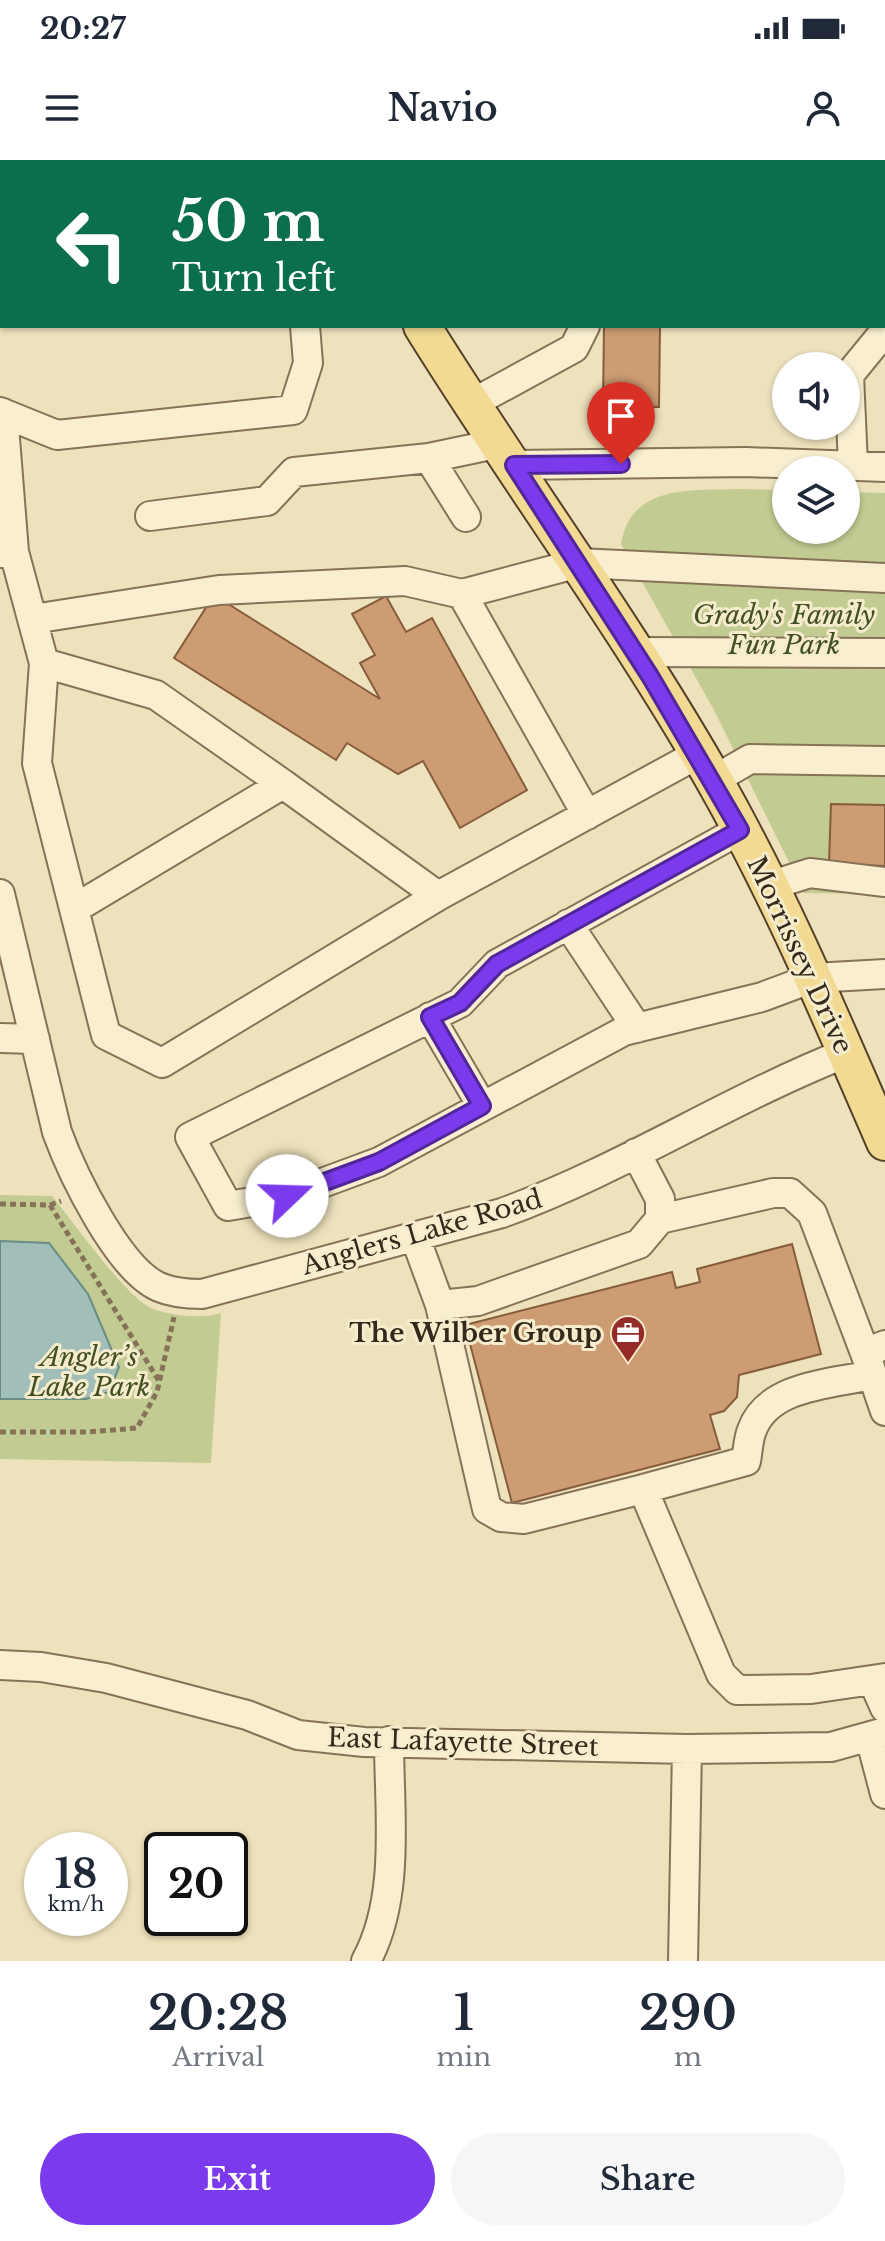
<!DOCTYPE html>
<meta charset="utf-8">
<style>
body{margin:0;font-family:"Libre Baskerville",serif;background:#f6f6f7;color:#1f2937;height:100vh;display:flex;flex-direction:column;font-size:30px;white-space:nowrap}
*{box-sizing:border-box;margin:0}
p{font-size:26px;color:#747a83}
.icon{flex:none;width:44px;height:44px;fill:none;stroke:currentColor;stroke-width:2;stroke-linecap:round;stroke-linejoin:round}
.map{position:relative;height:1801px;overflow:hidden}
.side{display:flex;flex-direction:column;background:#fff;flex:1}
.side>*{flex:none}
.hud{position:absolute;left:0px;top:0px;width:886px;height:168px;box-shadow:0 2px 6px #0004;background:#0b6e4f;color:#fff;overflow:hidden}
.fabs{position:absolute;left:772px;top:192px;display:grid;gap:16px}
.fabs a{display:grid;place-items:center;width:88px;height:88px;border-radius:50%;background:#fff;box-shadow:0 2px 6px #0004;font-size:40px}
.speed{position:absolute;left:24px;top:1672px;display:flex;gap:16px;font-size:40px;font-weight:700;text-align:center}
.speed>*{display:grid;place-content:center;width:104px;height:104px;border-radius:50%;background:#fff;box-shadow:0 2px 6px #0004;line-height:1}
.speed small{font-size:20px;font-weight:400}
.speed .limit{border:4px solid #111;border-radius:12px;background:#fff;color:#111}
.pin{position:absolute;display:grid;place-items:center;width:68px;height:68px;color:#fff;margin:-82px -34px;border-radius:50% 50% 50% 0;rotate:-45deg;box-shadow:0 0 8px #0007}
.pin .icon{rotate:45deg}
.me{position:absolute;width:88px;margin:-44px;rotate:69deg;stroke-linejoin:round;filter:drop-shadow(0 0 6px #0008)}
.turn{display:flex;align-items:center;gap:28px;height:168px;padding:0 40px;font-size:36px}
.turn .icon{width:104px;height:104px;stroke-width:2.5}
.turn b{display:block;font-size:56px;line-height:68px}
.eta{display:flex;justify-content:space-evenly;align-items:center;height:136px;text-align:center}
.eta b{font-size:48px;font-weight:600;line-height:56px}
.action{display:flex;gap:16px;margin-top:auto;padding:16px 40px}
.action a{flex:1;height:92px;border-radius:48px;background:#7c3aed;color:#fff;font-size:32px;font-weight:600;line-height:92px;text-align:center}
.action a+a{background:#f6f6f7;color:#1f2937}
.status{display:flex;justify-content:space-between;align-items:center;height:56px;padding:0 40px;background:#fff;direction:ltr}
.status svg{height:22px;fill:currentColor}
header{display:flex;justify-content:space-between;align-items:center;height:104px;padding:0 40px;background:#fff;font-size:36px;font-weight:600}
.map>svg:first-child{display:block}
.green{fill:#c2cb92}
.water{fill:#a1bfb8;stroke:#698c85;stroke-width:2}
.building{fill:#cd9c72;stroke:#855d3c;stroke-width:2}
.lines{fill:none;stroke-linecap:round;stroke-linejoin:round}
.minor-casing{stroke:#867256;stroke-width:32}
.major-casing{stroke:#53402b;stroke-width:40}
.path{stroke:#867256;stroke-width:5;stroke-dasharray:6 4;stroke-linecap:butt}
.minor{stroke:#f9efd0;stroke-width:28}
.major{stroke:#f3da93;stroke-width:36}
.route-casing{stroke:#51269a;stroke-width:20}
.route{stroke:#7c3aed;stroke-width:14}
.labels{text-anchor:middle;stroke-width:6;stroke-linejoin:round;paint-order:stroke}
.park-label{font-size:26px;font-style:italic;fill:#435122;stroke:#f5eccd}
.street-label{font-size:26px;fill:#35291b;stroke:#f5eccd}
.poi-label{font-size:26px;font-weight:bold;fill:#35291b;stroke:#f5eccd;text-anchor:end}
</style>
<div class="status"><b>20:27</b><svg viewBox="0 0 49 12"><path d="M0 12V9h3v3zM5 12V6h3v6zM10 12V3h3v9zM15 12V0h3v12zM26 1h20v11H26zM47 4h2v5h-2z"/></svg></div>
<header><svg class="icon" aria-label="menu" viewBox="0 0 24 24"><path d="M4 6h16M4 12h16M4 18h16"/></svg>Navio<svg class="icon" aria-label="person" viewBox="0 0 24 24"><circle cx="12" cy="8" r="4"/><path d="M4 21q1-7 8-7t8 7"/></svg></header>
<div class="map">
<svg width="885" height="1801" viewBox="0 0 885 1801">
<rect width="100%" height="100%" fill="#eee2bd"/>
<path class="green" d="M741 329 786 330V370H846V332L885 333V734L804 733 715 552 621 384C631 323 692 331 741 329Z
M0 1035 52 1036C73 1061 127 1139 153 1149 174 1156 201 1159 221 1153L211 1303 0 1299Z"/>
<path class="water" d="M0 1081 49 1083 88 1134 119 1207 109 1232 86 1239H0Z"/>
<path class="building" d="M671 0H837V2H671Z
M604 166H660L659 247 603 246Z
M214 435 380 539 360 503 375 495 352 454 386 436 406 472 432 458 527 630 460 668 423 601 398 614 347 583 336 600 174 498Z
M831 644 885 645V706L829 704Z
M792 1084 821 1194 739 1215 737 1237 724 1251 710 1255 720 1289 512 1343 465 1165 672 1112 676 1128 700 1122 697 1109Z"/>
<g class="lines">
<g class="minor-casing">
<path id="minor" d="M63 0 67 2
M426 0 427 2
M596 2 601 0
M473 243 574 188 585 166
M0 252 57 275 293 250 308 203 305 166
M3 253 14 392
M429 298 466 357
M514 305 746 302 885 307
M853 305 849 215 885 171
M150 356 267 341 294 312 429 298 500 283
M0 393 14 392 44 503 37 603 106 875 162 903 438 736 698 594
M462 434 587 655
M33 459 219 430 405 421 462 434 579 403 885 418
M635 492 885 493
M44 503 156 535 283 624
M714 620 750 599 885 601
M740 670 497 804 460 843 190 977 228 1046 287 1036 379 1002 624 871 762 837 813 818 885 814
M769 726 810 713 885 722
M0 734 57 972C72 1013 118 1109 159 1127 173 1133 187 1134 202 1134L502 1053C621 1010 729 939 846 893
M74 749 283 624 438 736
M568 764 637 868
M430 857 482 946
M0 878 35 879
M660 1059 773 1033H790L812 1053 865 1193
M415 1077 440 1145 478 1141 639 1084 660 1059V1039L636 993
M440 1145 487 1349 501 1357 524 1359 643 1329
M885 1185 865 1193 885 1251
M871 1215C832 1224 768 1225 752 1270 748 1279 748 1291 746 1301L643 1329 721 1514 737 1530 811 1529 885 1518
M0 1505 41 1507 106 1518 247 1555 298 1575 364 1582 687 1589 831 1587 885 1572
M873 1521 885 1548
M870 1577 885 1634
M366 1801C401 1737 389 1651 389 1581
M683 1801 687 1589"/>
</g>
<g class="major-casing">
<path id="major" d="M280 0 281 2
M348 0 349 2
M422 166C517 319 625 464 714 620 780 736 832 860 885 982"/>
</g>
<path class="path" d="M0 1044 50 1045 61 1041
M50 1045 159 1221
M0 1272H88L137 1268 157 1232 174 1157"/>
<use href="#minor" class="minor"/>
<use href="#major" class="major"/>
</g>
<g class="lines">
<g class="route-casing">
<path id="route" d="M287 1036 379 1002 482 946 430 857 460 843 497 804 740 670 650 516 514 305 621 304"/>
</g>
<use href="#route" class="route"/>
</g>
<defs>
<g id="office-pin" transform="scale(1.8)"><path d="M0 17L-7.5 6A9.5 9.5 0 1 1 7.5 6Z" fill="#952b26" stroke="#f5eccd"/><path d="M-6-3h4V-5.5h4V-3h4V5H-6ZM-1-4.5V-3h2v-1.5ZM-6 0V1H6V0Z" fill="#fff"/></g>
</defs>
<g fill-rule="evenodd">
<use href="#office-pin" x="628" y="1173"/>
</g>
<g class="labels">
<g class="park-label">
<text x="784" y="464">Grady's Family<tspan x="784" dy="30">Fun Park</tspan></text>
<text x="89" y="1206">Angler’s<tspan x="89" dy="30">Lake Park</tspan></text>
</g>
<g class="street-label">
<text transform="translate(800 795) rotate(65)" y="9">Morrissey Drive</text>
<text transform="translate(422 1072) rotate(-16)" y="9">Anglers Lake Road</text>
<text transform="translate(463 1582) rotate(2)" y="9">East Lafayette Street</text>
</g>
<g class="poi-label">
<text x="602" y="1182">The Wilber Group</text>
</g>
</g>
</svg>
<div class="fabs">
<a><svg class="icon" aria-label="sound" viewBox="0 0 24 24"><path d="M4 9h4l5-4v14l-5-4H4zM17 9q2 3 0 6"/></svg></a>
<a><svg class="icon" aria-label="layers" viewBox="0 0 24 24"><path d="M12 4l9 5-9 5-9-5zM3 14l9 5 9-5"/></svg></a>
</div>
<div class="speed"><div>18<small>km/h</small></div><div class="limit">20</div></div>
<div class="pin" style="left:621px;top:304px;background:#d93025"><svg class="icon" aria-label="arrive" viewBox="0 0 24 24"><path d="M6 21V4h12l-3 4 3 4H6"/></svg></div>
<svg class="me" style="left:287px;top:1036px" viewBox="-20 -20 40 40"><circle r="19" fill="#fff"/><path d="M0-13L10 11 0 6-10 11z" fill="#7c3aed"/></svg>
<div class="hud">
<div class="turn"><svg class="icon" aria-label="left" viewBox="0 0 24 24"><path d="M17 20v-9H6M10 6l-5 5 5 5"/></svg><div><b>50 m</b>Turn left</div></div>
</div>
</div>
<section class="side">
<div class="eta">
<div><b>20:28</b><p>Arrival</p></div>
<div><b>1</b><p>min</p></div>
<div><b>290</b><p>m</p></div>
</div>
<div class="action"><a>Exit</a><a>Share</a></div>
</section>
